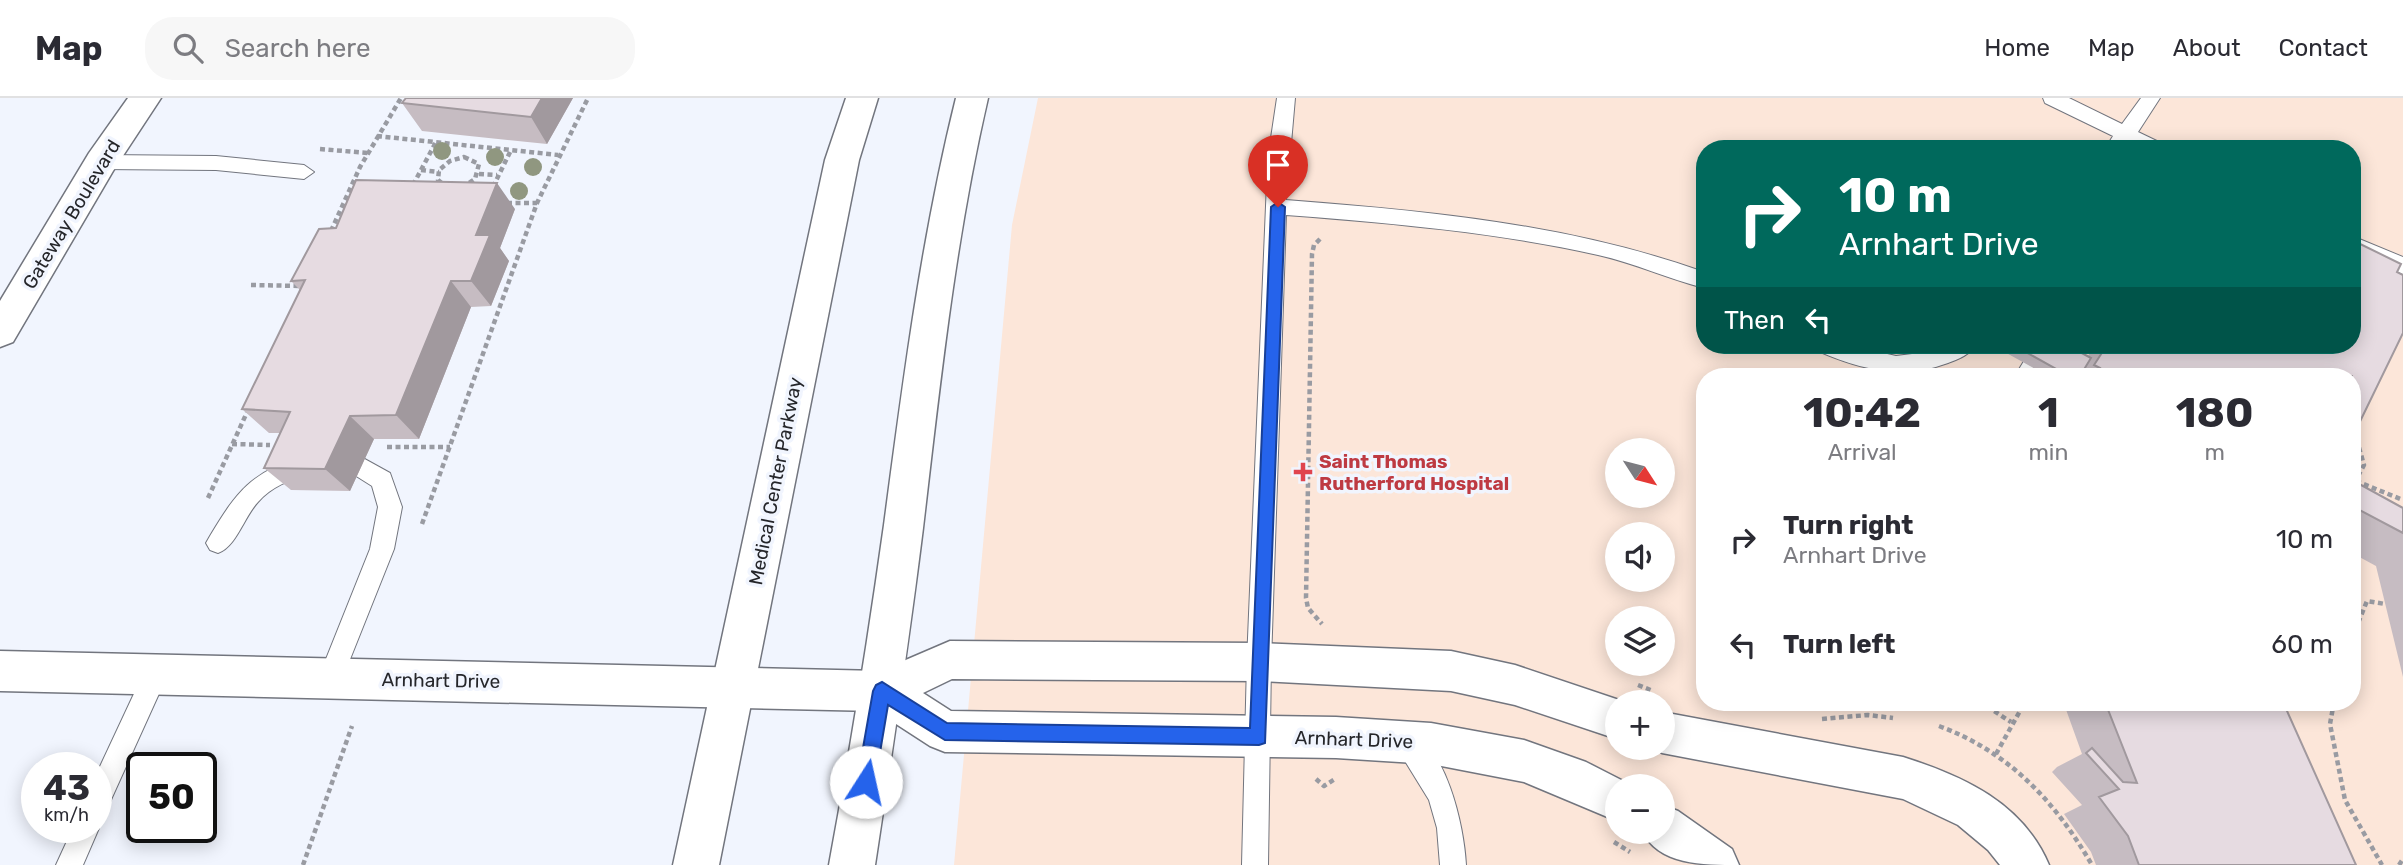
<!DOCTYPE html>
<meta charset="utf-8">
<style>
body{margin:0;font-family:Rubik,sans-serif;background:#f7f7f7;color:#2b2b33;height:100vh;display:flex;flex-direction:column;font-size:26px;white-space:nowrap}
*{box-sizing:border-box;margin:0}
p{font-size:23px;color:#7c7c81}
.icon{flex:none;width:38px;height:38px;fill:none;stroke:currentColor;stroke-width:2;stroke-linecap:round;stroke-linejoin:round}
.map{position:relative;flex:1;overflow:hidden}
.side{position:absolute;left:1696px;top:270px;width:665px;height:343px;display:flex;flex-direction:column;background:#fff;border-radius:28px;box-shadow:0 4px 18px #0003}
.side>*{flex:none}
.hud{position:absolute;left:1696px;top:42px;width:665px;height:214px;border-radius:28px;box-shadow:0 4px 18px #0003;background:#00695c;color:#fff;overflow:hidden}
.needle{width:46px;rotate:126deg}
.controls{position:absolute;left:1605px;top:340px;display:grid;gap:14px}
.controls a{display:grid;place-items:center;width:70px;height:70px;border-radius:50%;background:#fff;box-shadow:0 4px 18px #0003;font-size:35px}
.speed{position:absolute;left:21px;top:654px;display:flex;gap:14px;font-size:35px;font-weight:700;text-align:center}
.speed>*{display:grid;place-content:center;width:91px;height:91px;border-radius:50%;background:#fff;box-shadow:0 4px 18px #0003;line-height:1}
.speed small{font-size:18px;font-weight:400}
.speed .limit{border:4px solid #111;border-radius:10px;background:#fff;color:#111}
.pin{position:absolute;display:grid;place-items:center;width:60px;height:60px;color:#fff;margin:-72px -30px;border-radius:50% 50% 50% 0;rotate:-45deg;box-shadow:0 0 7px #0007}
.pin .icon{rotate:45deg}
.me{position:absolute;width:77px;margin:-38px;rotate:10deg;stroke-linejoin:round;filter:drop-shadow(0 0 5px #0008)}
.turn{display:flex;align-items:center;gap:24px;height:147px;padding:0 28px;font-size:32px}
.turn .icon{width:91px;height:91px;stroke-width:2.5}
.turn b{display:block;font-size:49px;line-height:60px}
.then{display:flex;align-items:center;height:66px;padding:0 28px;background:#0003;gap:14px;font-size:26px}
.eta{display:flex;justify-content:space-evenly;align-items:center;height:119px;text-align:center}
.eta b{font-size:42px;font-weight:700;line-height:49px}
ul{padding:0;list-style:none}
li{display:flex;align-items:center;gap:21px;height:105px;padding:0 28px}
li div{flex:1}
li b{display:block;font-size:26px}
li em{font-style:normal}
header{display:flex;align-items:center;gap:42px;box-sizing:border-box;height:98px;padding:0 35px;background:#fff;border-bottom:2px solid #e1e1e2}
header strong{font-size:33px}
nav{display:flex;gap:38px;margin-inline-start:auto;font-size:24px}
.search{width:490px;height:63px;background:#f7f7f7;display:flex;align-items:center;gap:18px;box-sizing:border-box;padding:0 24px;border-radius:28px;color:#7c7c81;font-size:26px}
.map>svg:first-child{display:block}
.medical{fill:#fce6d9;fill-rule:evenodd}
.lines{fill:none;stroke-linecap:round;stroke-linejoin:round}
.service-casing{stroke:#72757e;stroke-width:2}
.minor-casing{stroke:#72757e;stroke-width:3}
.secondary-casing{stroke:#72757e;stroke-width:3}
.path{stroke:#999ba2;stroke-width:4.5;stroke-dasharray:5 3.5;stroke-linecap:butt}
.service{fill:#fff;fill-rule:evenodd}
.minor{fill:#fff;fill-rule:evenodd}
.secondary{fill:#fff;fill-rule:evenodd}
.tree{fill:#909780}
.wall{fill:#c6bcc2}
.shaded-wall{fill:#a1999e}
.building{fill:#e6dbe1;stroke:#a1999e;stroke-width:2}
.route{fill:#2563eb;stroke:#184099;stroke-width:2}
.health-dot{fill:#e0444e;stroke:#f1f5fe;stroke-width:2.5}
.labels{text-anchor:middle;stroke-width:7;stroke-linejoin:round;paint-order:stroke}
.street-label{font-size:19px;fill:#25262a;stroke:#f1f5fe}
.health-label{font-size:19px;font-weight:bold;fill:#be3a42;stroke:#f1f5fe;text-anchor:start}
</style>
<header>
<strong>Map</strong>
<div class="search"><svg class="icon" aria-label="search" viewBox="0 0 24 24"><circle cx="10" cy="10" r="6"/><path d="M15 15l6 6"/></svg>Search here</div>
<nav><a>Home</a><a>Map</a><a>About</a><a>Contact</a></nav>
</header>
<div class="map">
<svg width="2403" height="767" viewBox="0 0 2403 767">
<rect width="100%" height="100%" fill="#f1f5fe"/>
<path class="medical" d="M1038 0H2403V767H954L1012 127ZM1704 51H2352V247H1704ZM1704 278H2352V604H1704ZM1617 352H1662V397H1617ZM1617 436H1662V481H1617ZM1617 520H1662V565H1617ZM1617 604H1662V649H1617ZM1617 688H1662V733H1617Z"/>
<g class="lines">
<g class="service-casing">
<path id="service" d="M1277 0H1295L1286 102C1429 113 1569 126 1704 174V190C1669 181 1634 165 1598 157 1495 134 1391 125 1286 117L1271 564 1268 767H1242L1247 564 1268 60Z
M2043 0H2069L2122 26 2141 0H2160L2138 34 2163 46 2166 51H2138L2129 46 2126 51H2105L2113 38 2045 5Z
M101 57 216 58 304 67 314 74 304 81 216 72 101 71 91 64Z
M2352 138 2403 159V176L2352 155Z
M1815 247H1848L1896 258 1928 254 1946 247H1975C1970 257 1958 261 1948 265 1902 282 1862 272 1818 253Z
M2032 260 2040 263 2043 269 2038 278H2015L2024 263Z
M302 358 310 361 313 368 310 375C290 382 272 388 258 404 244 419 236 449 218 455L210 452 206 445 210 438C237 393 251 375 302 358Z
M361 359 390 375 402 409 394 451 339 589 330 593 321 589 318 581 370 451 378 409 372 388 353 376 350 369 353 362Z
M155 566 164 570 167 578 105 715 96 719V677L146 570Z
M1405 630C1446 646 1464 727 1466 767H1440L1437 730 1429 702 1392 642 1396 633Z
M96 723 99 730 83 767H56L73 730H96Z"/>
</g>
<g class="minor-casing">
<path id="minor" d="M128 0H161L113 73 13 244 0 249V203L89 55Z
M950 543 1259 545 1451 553 1515 567 1625 604H1617V641L1515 607 1451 593 1259 583 952 581 923 595 951 613 1336 619 1431 625 1524 642 1586 664 1633 688H1617V723L1524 684 1431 666 1336 660 945 654 930 648 876 613 0 593V553L880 573Z
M1662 614 1903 659C1963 678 2023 705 2049 767H2000L1988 752 1958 727 1903 701 1662 655 1649 649H1662Z
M1662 707 1678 713 1732 751 1739 767C1702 767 1659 767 1642 733H1662Z"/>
</g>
<g class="secondary-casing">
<path id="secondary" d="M846 0H878L859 62 719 767H673L825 62Z
M956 0H988C955 142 940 286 923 430 909 543 892 655 875 767H829C850 654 868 541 884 427 903 284 921 141 956 0Z"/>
</g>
<path class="path" d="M377 38 558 57
M320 51 368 55
M464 59 479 66 475 81C463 90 450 93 438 82L439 72 450 63Z
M421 72 439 74
M479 76 497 77
M413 87 436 44
M493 89 511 52
M507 105H537
M331 133 360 69 401 0
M1320 141 1314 147 1312 156 1306 500 1308 510 1322 526
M251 187 301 188
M2352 325 2364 367 2352 389
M232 346 270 347
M387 349H450
M2356 383 2403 402
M208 400 248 312
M422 426 537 105 588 0
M2352 540 2367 503 2385 506
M1638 587 1653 593
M1980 604 2011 624
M2334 604 2330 626 2345 702 2382 767
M1822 621 1868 617 1893 620
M1939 628C2009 654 2055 703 2092 767
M1996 656 2025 604
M1316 681 1324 688 1335 681
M1614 744 1630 754
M303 767 352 628
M2399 767 2403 761"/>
<use href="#service" class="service"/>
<use href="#minor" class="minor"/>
<use href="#secondary" class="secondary"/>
</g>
<g class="tree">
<circle cx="442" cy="53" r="9"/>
<circle cx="495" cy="59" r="9"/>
<circle cx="533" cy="69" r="9"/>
<circle cx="519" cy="93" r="9"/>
</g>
<path class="wall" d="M406 0H573L547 46 422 33 402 5Z
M515 111 500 150 509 163 491 208 471 209 419 341H374L350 393 291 392 264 370 280 335H269L242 311 300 192 291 183 336 130Z
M2397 174 2352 278H2048L1992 247H2067L2088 258 2095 247H2352Z
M2352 382 2403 410V579L2376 468 2352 455Z
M2067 604H2283L2356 767H2096L2091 754 2064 716 2082 707 2052 674 2057 669 2082 656 2064 606Z"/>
<path class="shaded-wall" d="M542 0H573L547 46 531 19Z
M497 85 515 111 500 150 509 163 491 208 471 183 476 137Z
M451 183 471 209 419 341 396 317Z
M350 318 374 341 350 393 325 371Z"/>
<path class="building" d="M406 0H542L531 19 402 5Z
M356 82 497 85 476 137H490L471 183H451L396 317 350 318 325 371 264 370 290 314 242 311 305 182 291 183 319 131 336 130Z
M2352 142 2401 166 2397 174 2403 177V235L2352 340V278H2095L2100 270 2094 267 2107 247H2352Z
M2013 247H2067L2091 260 2080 278H2069Z
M2352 360 2358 363 2352 374Z
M2352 382 2403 410V435L2352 408Z
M2105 604H2283L2356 767H2139L2128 738 2099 699 2119 691 2086 655 2092 650 2123 684 2137 685Z"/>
<path class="route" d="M1278 104 1285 109 1265 645 1259 647 945 642 888 607 875 684 873 690 866 693 860 690 857 684 873 593 876 587 882 584 947 625 1250 630 1271 109Z"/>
<path class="health-dot" d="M1299.5 363.5h7v7h7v7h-7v7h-7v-7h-7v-7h7z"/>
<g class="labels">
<g class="street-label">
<text transform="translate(71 116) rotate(-59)" y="7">Gateway Boulevard</text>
<text transform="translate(775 383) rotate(-79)" y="7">Medical Center Parkway</text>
<text transform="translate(441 582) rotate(1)" y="7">Arnhart Drive</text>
<text transform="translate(1354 641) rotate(2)" y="7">Arnhart Drive</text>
</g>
<g class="health-label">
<text x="1319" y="370">Saint Thomas<tspan x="1319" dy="22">Rutherford Hospital</tspan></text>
</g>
</g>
</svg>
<div class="controls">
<a><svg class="needle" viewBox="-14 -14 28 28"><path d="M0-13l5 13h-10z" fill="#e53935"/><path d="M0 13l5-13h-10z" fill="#7c7c81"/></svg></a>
<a><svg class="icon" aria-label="sound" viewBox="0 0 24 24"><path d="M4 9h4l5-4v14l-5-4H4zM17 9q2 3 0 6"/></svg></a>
<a><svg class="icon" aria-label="layers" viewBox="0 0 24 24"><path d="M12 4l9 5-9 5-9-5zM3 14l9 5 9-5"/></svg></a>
<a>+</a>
<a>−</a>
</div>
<div class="speed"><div>43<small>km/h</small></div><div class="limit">50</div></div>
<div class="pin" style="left:1278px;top:109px;background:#d93025"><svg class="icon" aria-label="arrive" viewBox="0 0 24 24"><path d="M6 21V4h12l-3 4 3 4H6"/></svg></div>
<svg class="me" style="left:866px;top:684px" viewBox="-20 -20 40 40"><circle r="19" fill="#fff"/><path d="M0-13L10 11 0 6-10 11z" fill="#2563eb"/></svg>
<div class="hud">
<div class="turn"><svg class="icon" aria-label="right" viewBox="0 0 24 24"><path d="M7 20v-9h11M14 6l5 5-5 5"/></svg><div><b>10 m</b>Arnhart Drive</div></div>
<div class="then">Then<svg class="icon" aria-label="left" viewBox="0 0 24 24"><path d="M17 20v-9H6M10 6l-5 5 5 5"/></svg></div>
</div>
<section class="side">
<div class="eta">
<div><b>10:42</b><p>Arrival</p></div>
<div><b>1</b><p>min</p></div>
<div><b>180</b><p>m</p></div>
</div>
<ul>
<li><svg class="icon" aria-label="right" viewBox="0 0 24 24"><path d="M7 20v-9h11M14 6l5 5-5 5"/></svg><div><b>Turn right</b><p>Arnhart Drive</p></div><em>10 m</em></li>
<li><svg class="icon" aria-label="left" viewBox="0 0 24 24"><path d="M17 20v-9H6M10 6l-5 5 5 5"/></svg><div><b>Turn left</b></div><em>60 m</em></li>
</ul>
</section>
</div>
